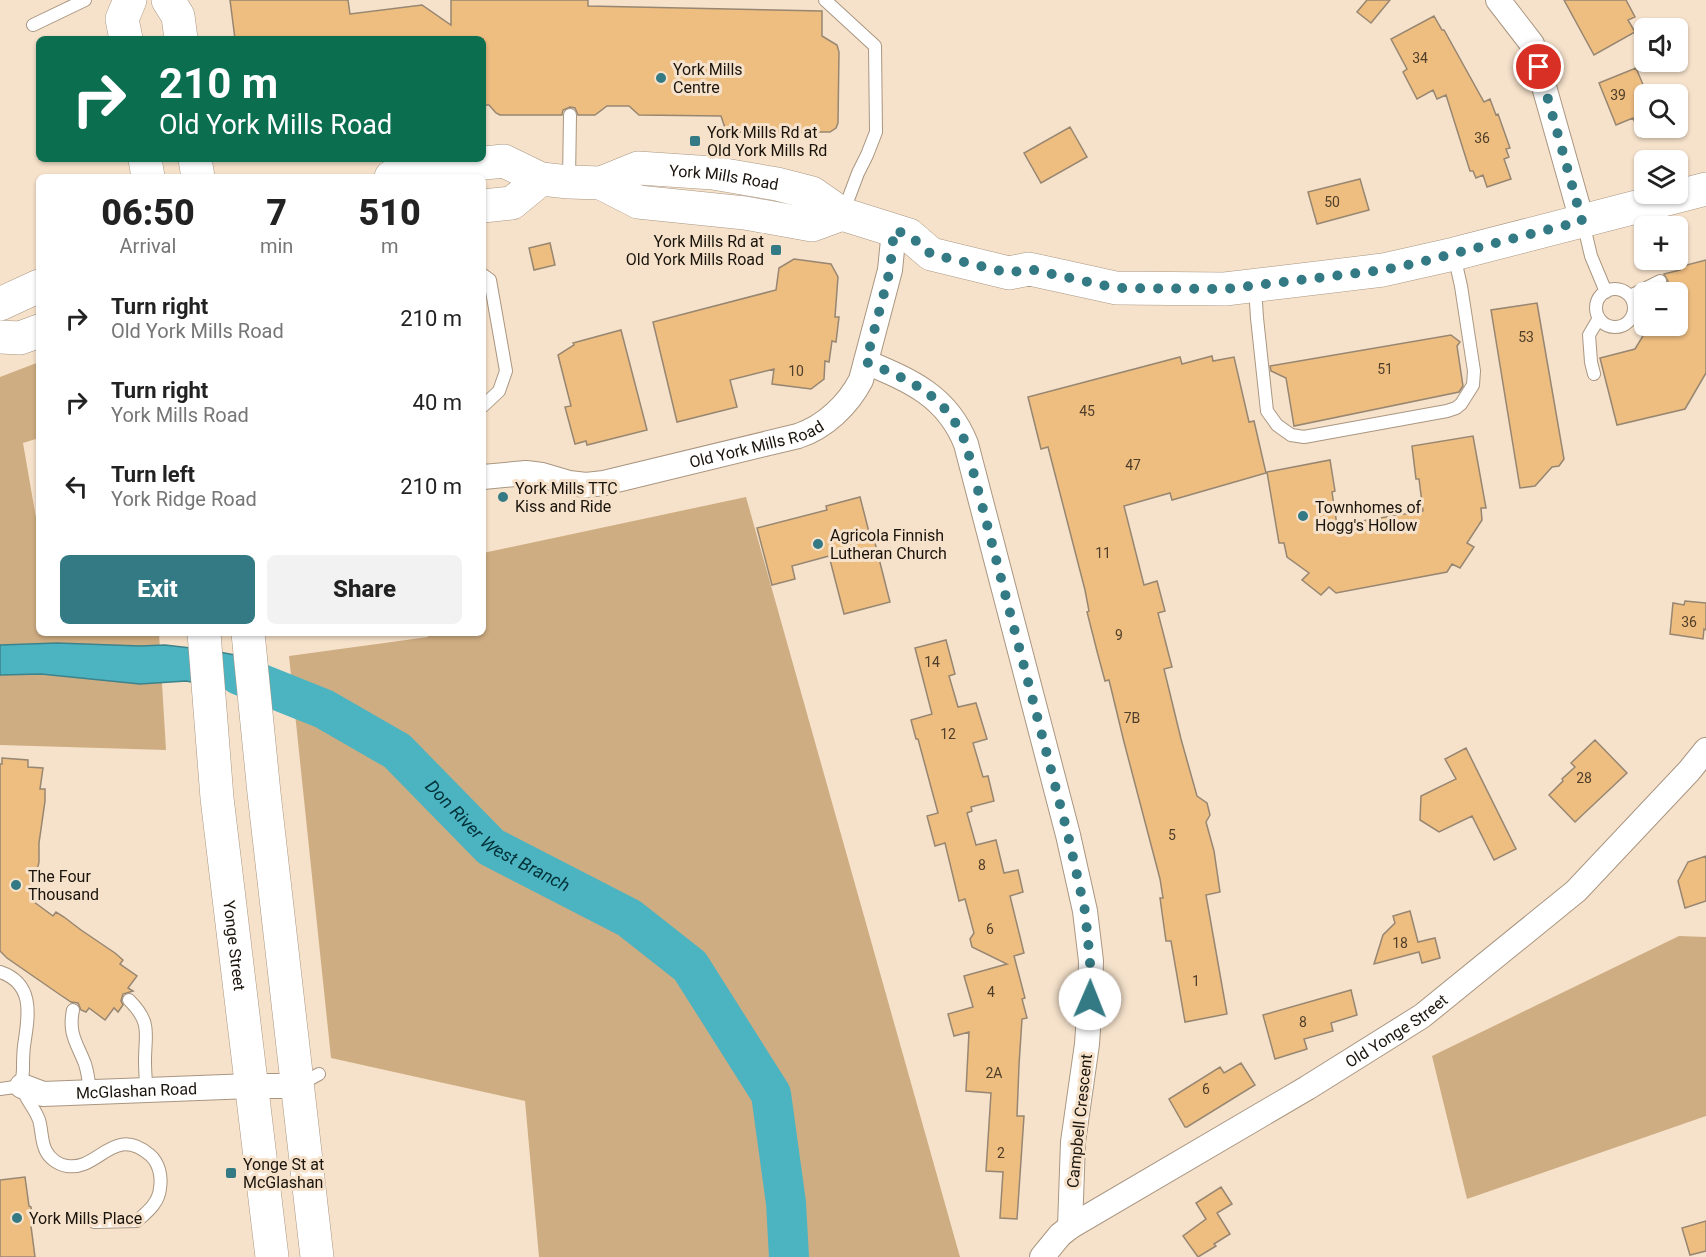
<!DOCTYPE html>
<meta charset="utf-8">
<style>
body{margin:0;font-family:Roboto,sans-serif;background:#f2f2f2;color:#222;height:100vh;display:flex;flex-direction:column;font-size:22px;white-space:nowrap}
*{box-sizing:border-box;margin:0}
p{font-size:20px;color:#767676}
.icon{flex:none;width:33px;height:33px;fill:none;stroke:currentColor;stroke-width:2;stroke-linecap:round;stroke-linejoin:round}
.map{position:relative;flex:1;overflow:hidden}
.details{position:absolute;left:36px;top:174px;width:450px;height:462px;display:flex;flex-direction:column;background:#fff;border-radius:9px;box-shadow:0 2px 4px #0004}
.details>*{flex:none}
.top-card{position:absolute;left:36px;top:36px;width:450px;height:126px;border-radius:9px;box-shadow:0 2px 4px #0004;background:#0b6e4f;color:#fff;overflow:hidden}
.buttons{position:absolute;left:1634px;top:18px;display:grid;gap:12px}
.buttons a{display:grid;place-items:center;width:54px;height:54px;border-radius:9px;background:#fff;box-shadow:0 2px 4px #0004;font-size:30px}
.pin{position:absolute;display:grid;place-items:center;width:51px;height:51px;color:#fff;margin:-26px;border:3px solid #fff;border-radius:50%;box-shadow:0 2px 6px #0007}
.me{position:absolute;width:66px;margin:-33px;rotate:1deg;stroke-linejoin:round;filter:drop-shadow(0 0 4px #0008)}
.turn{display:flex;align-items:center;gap:21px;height:126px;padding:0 24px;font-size:27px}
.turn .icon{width:78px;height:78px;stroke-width:2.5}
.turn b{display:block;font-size:42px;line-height:51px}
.eta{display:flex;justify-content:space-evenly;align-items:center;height:102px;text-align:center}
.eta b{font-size:36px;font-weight:800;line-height:42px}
.primary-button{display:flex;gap:12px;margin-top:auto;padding:12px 24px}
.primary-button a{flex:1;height:69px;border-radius:9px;background:#337a84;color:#fff;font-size:24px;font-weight:800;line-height:69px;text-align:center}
.primary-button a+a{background:#f2f2f2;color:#222}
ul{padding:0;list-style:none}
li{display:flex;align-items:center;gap:18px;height:84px;padding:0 24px}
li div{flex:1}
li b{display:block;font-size:22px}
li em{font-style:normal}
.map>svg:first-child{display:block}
.green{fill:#cfad82}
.water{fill:#4cb3c1;stroke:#3d838b;stroke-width:1.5}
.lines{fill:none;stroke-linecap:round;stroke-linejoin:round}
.river{stroke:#4cb3c1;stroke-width:40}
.building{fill:#eebd80;stroke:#978671;stroke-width:1.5}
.lane-casing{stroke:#a99681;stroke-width:14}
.street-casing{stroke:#a99681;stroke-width:26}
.secondary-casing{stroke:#a99681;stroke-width:34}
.primary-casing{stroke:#a99681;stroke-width:34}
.lane{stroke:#fff;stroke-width:12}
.street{stroke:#fff;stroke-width:24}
.secondary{stroke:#fff;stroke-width:33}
.primary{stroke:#fff;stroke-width:33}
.route{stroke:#337a84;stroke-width:10;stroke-dasharray:0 18}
.poi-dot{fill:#337a84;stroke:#f6e2cb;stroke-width:2}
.labels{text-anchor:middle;stroke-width:6;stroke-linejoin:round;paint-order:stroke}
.number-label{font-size:14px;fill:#4f3e29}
.poi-label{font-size:16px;fill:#1a140c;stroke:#f6e2cb;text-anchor:start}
.street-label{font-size:16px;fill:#1a140c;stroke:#f6e2cb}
.water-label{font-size:18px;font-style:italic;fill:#003138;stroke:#f6e2cb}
</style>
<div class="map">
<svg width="1706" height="1257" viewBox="0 0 1706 1257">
<rect width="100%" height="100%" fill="#f6e2cb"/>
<path class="green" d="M39 362V438L23 443 39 535V633H159L166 750 0 745V377Z
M746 497 960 1257H539L525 1101 331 1058 289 656 428 637 427 633H483V553Z
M1679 936 1706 937V1116L1467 1199 1432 1056Z"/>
<path class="water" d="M57 643 140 646 165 645 208 650 246 657 289 695 245 694 224 688 186 681 140 684 41 674 0 675V645Z"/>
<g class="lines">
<path class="river" id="s1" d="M239 675 324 709 397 751 491 847 629 918 690 966 771 1094 786 1203 789 1257"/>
</g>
<path class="building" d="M230 0H348L350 14 422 5 451 25V0H588V6L822 11V36L837 45 839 52 838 123 836 128 830 132H732L725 128 721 116 639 115 629 106H607L595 115H578L575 108 570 107 563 110 562 115H500L496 113 489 105H483V39H235Z
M1367 0H1390L1371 23 1357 12Z
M1564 0H1626L1635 17 1628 20 1635 32 1594 55Z
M1434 16 1442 30H1444L1484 102 1490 99 1496 115 1498 114 1510 148 1506 149 1509 157 1504 159 1511 179 1487 187 1483 175 1476 178 1473 171H1470L1446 95 1437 99 1433 90 1417 99 1403 72 1407 69 1391 39Z
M1636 68 1647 94H1644V128H1661L1641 137 1633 118 1616 125 1599 83Z
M1070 127 1087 157 1041 183 1024 153Z
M1360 179 1369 210 1317 224 1308 192Z
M550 243 555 265 534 270 529 248Z
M794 259 831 264 838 277 835 317H839L836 342 832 341 829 362 825 361 824 379 811 389 772 384 774 369 730 380 737 407 677 422 653 322 776 290 779 268Z
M1706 260V373L1685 409 1617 425 1600 358 1635 349 1649 326H1677V292H1663L1662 289 1666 286 1668 281 1664 274 1680 270 1679 267Z
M1537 303 1564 459 1559 466 1552 467 1535 486 1520 488 1491 310Z
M621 330 647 430 587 445 586 441 575 444 565 407 571 406 558 355 574 345 573 343Z
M1451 335 1460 342 1457 346 1463 386 1459 392 1294 426 1286 378 1271 371 1270 366Z
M1212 356 1213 361 1234 357 1249 422 1254 421 1266 473 1172 500 1170 493 1124 506 1144 585 1157 581 1165 611 1158 613 1172 667 1164 669 1181 739 1197 796 1207 803 1210 815 1206 822 1214 851 1220 892 1206 895 1227 1014 1185 1022 1171 941H1166L1160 898H1163L1160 879 1124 742 1109 680 1105 681 1098 655 1087 612 1089 611 1085 590 1048 447 1041 449 1028 397 1180 357 1182 364Z
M1473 436 1486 508H1481L1482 520 1467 543 1474 547 1460 568 1452 564 1447 572 1336 593 1329 587 1321 595 1302 580 1309 573 1287 557 1284 543H1279L1267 472 1330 460 1335 491 1332 492 1337 525 1423 511 1419 479H1416L1412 446Z
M860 497 869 532 872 531 890 602 844 614 829 556 792 566 795 579 772 585 757 528 827 510 826 506Z
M1685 601 1706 603V630L1704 629 1703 639 1670 634 1673 603 1684 605Z
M946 640 955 674 949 676 958 707 976 703 987 739 973 743 983 777 988 776 994 801 971 807 972 811 967 813 976 845 996 840 1004 873 1018 870 1023 892 1010 896 1024 953 1014 956 1025 998 1022 999 1027 1018 1022 1019 1019 1065 1017 1116H1024L1017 1219 1000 1218 1003 1172 986 1171 991 1093 966 1091 969 1032 954 1036 948 1014 973 1007 964 976 1007 964 972 947 970 939 974 933 965 899 959 901 945 843 935 846 927 816 938 813 918 739H916L911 720 932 714 915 648Z
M1595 740 1627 773 1575 822 1549 795 1563 781 1562 779 1575 767 1571 763Z
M1466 748 1516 849 1494 860 1472 816 1439 832 1420 820 1421 796 1456 779 1445 759Z
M2 758 28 760V767L43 768 40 789H45V801L39 843V862L37 871H33L30 899 53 916 56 912 64 917 81 930 115 953 123 960 120 964 137 976 128 988 133 991 123 994 121 1001 123 1005 118 1012 114 1008 105 1020 89 1008 86 1012 81 1010 78 1003 71 1002 59 994 7 958 0 951V764H2Z
M1706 856V901L1685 908 1678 881 1688 862Z
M1410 911 1418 942 1435 938 1440 958 1422 963 1419 952 1374 964 1383 935 1395 923 1393 916Z
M1351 990 1357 1015 1331 1023 1333 1031 1304 1039 1307 1049 1275 1059 1263 1015Z
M1241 1063 1255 1085 1187 1127H1185L1169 1099 1220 1067 1224 1073Z
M25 1177 29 1206 31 1207 32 1214 34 1223 31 1226 35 1257H0V1180Z
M1221 1187 1232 1204 1217 1213 1230 1234 1214 1244 1216 1246 1198 1257 1183 1236 1206 1219 1196 1203Z
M1706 1221V1251L1690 1255 1682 1228Z"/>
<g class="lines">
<g class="lane-casing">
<path id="lane" d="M825 0 875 46 876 132 867 155 858 173 843 213
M33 25 85 0
M569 180 570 115
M1583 222 1591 256 1606 292
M483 275 490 280 506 371 499 391 483 406
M1255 287 1257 318 1267 411 1277 425 1291 435 1304 437 1447 411 1456 408 1461 404 1473 385 1474 371 1461 286 1454 255
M1596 308a19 19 0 1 1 38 0a19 19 0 1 1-38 0Z
M1630 296 1660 281
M1594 374 1591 362 1589 335 1599 318
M0 972C36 984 28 1018 24 1046 23 1054 23 1061 23 1069 23 1075 21 1082 22 1087 25 1099 35 1108 39 1120 42 1129 41 1142 46 1151 50 1159 59 1165 67 1166 99 1171 113 1124 150 1155 159 1163 162 1176 160 1188 159 1203 147 1212 137 1221L94 1222
M129 1000C152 1023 145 1033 145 1061 145 1071 146 1080 146 1090
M73 1010C68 1034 77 1043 85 1064 88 1073 89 1083 90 1092
M299 1085 319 1074
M0 1089 22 1086"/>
</g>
<g class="street-casing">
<g id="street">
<path d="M1498 0 1532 44 1582 221"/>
<path d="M866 362C911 381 947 396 966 444L1068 835 1085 911 1091 961 1090 999 1087 1044 1073 1142 1070 1227"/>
<path id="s2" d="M483 477 526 473 542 475 569 483 586 485 604 483 798 436C825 427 848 405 861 380L890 270 894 230"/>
<path id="s3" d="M22 1086 43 1094 251 1086H298"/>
<path id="s4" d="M1042 1257 1060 1235 1070 1227 1307 1088 1422 1016 1576 891 1689 771 1706 750"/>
</g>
</g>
<g class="secondary-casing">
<g id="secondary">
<path id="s5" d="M391 177 435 168 504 161 541 179 569 182 601 183 638 168 713 173 777 184 812 193 842 214 909 235 931 254 1009 273 1029 269 1116 288 1225 289 1383 270 1454 254 1706 189"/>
<path d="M601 183 638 202 745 213 812 225 842 214"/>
<path d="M483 206 512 203 541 179"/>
<path d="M0 304 39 286"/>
<path d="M0 337 20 338 39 331"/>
</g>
</g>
<g class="primary-casing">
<g id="primary">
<path d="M168 0 178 16 181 39"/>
<path d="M126 39 122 19 130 0"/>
<path d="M145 159 148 177"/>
<path d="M195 159 198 177"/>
<path id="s6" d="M204 633 217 798 272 1257"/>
<path d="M248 633 264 793 317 1257"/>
</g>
</g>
<use href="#lane" class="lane"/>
<use href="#street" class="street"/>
<use href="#secondary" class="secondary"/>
<use href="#primary" class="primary"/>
</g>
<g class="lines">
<path class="route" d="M1090 999V961L1085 911 1068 835 966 444C947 396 912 381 866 362L890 270 894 230 909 235 931 254 1009 273 1029 269 1116 288 1225 289 1383 270 1417 263 1582 221 1539 67"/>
</g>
<g class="poi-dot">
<circle cx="661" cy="78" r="6"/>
<rect x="689" y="135" width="12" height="12" rx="3"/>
<rect x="770" y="244" width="12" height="12" rx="3"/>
<circle cx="503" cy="497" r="6"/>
<circle cx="1303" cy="516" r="6"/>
<circle cx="818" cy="544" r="6"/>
<circle cx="16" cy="885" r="6"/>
<rect x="225" y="1167" width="12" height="12" rx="3"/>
<circle cx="17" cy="1218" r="6"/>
</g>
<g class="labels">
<g class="number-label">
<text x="1420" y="63">34</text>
<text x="1618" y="100">39</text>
<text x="1482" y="143">36</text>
<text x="1332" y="207">50</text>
<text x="1526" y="342">53</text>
<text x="1385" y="374">51</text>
<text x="796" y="376">10</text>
<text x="1087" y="416">45</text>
<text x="1133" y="470">47</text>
<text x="1103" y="558">11</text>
<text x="1689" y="627">36</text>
<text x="1119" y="640">9</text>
<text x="932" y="667">14</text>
<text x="1132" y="723">7B</text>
<text x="948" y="739">12</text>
<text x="1584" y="783">28</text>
<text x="1172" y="840">5</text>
<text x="982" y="870">8</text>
<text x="990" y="934">6</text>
<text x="1400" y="948">18</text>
<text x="1196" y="986">1</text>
<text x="991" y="997">4</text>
<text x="1303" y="1027">8</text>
<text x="994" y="1078">2A</text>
<text x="1206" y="1094">6</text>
<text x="1001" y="1158">2</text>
</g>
<g class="poi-label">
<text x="673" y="75">York Mills<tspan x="673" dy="18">Centre</tspan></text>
<text x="707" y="138">York Mills Rd at<tspan x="707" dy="18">Old York Mills Rd</tspan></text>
<text x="764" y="247" text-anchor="end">York Mills Rd at<tspan x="764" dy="18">Old York Mills Road</tspan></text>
<text x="515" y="494">York Mills TTC<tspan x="515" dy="18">Kiss and Ride</tspan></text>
<text x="1315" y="513">Townhomes of<tspan x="1315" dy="18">Hogg's Hollow</tspan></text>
<text x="830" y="541">Agricola Finnish<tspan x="830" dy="18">Lutheran Church</tspan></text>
<text x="28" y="882">The Four<tspan x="28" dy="18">Thousand</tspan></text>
<text x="243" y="1170">Yonge St at<tspan x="243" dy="18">McGlashan</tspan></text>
<text x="29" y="1224">York Mills Place</text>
</g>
<g class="street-label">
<text dy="6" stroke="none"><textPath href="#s5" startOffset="342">York Mills Road</textPath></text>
<text dy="6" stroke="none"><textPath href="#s2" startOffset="280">Old York Mills Road</textPath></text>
<text dy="6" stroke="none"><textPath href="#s6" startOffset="314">Yonge Street</textPath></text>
<text dy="6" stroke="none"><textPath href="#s4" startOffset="422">Old Yonge Street</textPath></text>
<text dy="6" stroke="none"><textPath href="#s3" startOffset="116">McGlashan Road</textPath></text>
<text transform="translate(1079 1121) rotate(-84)" y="6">Campbell Crescent</text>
</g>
<g class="water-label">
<text dy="6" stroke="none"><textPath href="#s1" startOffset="309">Don River West Branch</textPath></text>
</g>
</g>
</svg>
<div class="buttons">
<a><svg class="icon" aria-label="sound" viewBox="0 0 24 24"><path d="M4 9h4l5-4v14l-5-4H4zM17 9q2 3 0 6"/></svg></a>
<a><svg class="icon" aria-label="search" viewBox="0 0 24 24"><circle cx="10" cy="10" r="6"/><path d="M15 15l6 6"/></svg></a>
<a><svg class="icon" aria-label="layers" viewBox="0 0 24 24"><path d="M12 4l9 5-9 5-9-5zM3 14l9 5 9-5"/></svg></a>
<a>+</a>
<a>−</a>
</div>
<div class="pin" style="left:1539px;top:67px;background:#d93025"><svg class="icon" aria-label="arrive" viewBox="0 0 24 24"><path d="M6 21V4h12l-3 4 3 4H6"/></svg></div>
<svg class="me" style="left:1090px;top:999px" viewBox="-20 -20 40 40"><circle r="19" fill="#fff"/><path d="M0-13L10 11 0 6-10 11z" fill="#337a84"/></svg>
<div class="top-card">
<div class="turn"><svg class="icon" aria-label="right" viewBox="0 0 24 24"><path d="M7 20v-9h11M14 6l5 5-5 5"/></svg><div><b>210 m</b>Old York Mills Road</div></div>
</div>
<section class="details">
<div class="eta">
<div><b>06:50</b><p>Arrival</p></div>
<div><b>7</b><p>min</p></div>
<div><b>510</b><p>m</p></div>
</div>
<ul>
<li><svg class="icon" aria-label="right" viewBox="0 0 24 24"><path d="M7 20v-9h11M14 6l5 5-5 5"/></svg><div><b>Turn right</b><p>Old York Mills Road</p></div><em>210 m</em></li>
<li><svg class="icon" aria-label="right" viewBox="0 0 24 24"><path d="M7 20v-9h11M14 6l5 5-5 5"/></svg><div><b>Turn right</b><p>York Mills Road</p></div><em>40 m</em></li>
<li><svg class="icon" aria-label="left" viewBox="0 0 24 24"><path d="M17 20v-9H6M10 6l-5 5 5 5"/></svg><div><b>Turn left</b><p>York Ridge Road</p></div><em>210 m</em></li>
</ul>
<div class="primary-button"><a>Exit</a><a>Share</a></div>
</section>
</div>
